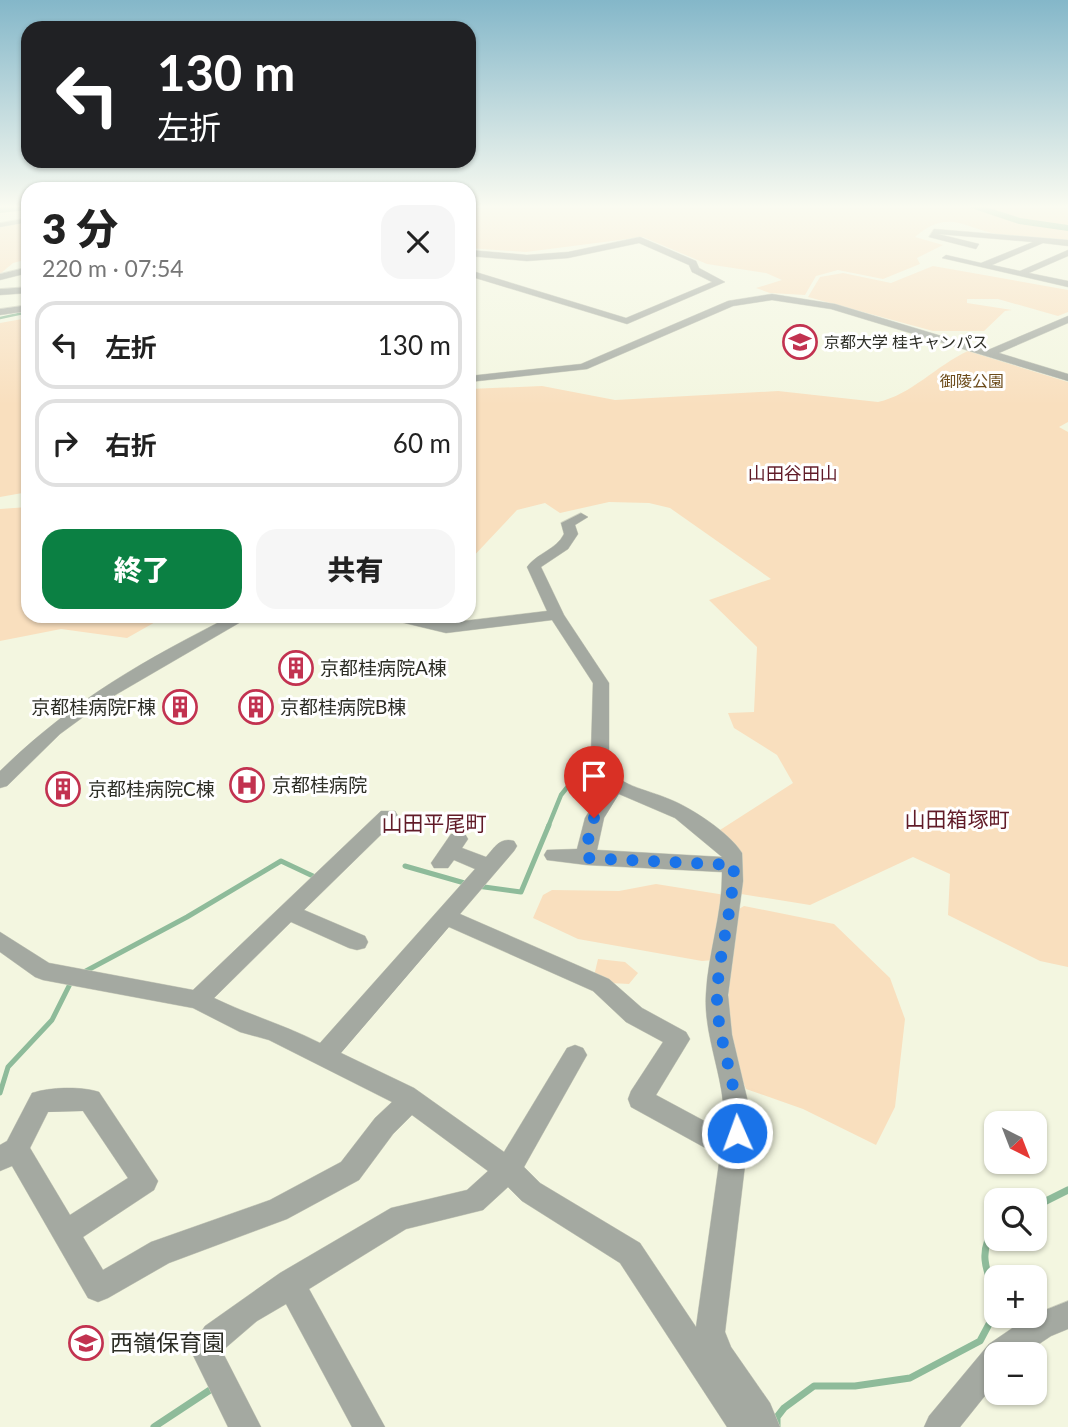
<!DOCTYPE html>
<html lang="ja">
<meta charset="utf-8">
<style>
body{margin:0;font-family:Lato,"Noto Sans JP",sans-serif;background:#f6f6f6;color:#222;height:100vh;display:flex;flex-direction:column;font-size:26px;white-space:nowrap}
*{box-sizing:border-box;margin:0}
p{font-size:23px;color:#767676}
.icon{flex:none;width:38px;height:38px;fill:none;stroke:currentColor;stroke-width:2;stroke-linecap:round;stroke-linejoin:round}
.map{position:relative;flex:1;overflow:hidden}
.details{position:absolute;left:21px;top:182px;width:455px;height:441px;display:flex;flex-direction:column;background:#fff;border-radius:21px;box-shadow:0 2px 5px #0004}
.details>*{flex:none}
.top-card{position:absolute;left:21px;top:21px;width:455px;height:147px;border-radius:21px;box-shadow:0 2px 5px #0004;background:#202124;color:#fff;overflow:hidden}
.needle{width:46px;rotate:138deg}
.fabs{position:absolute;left:984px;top:1111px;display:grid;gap:14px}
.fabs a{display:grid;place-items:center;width:63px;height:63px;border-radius:14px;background:#fff;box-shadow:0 2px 5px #0004;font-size:35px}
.pin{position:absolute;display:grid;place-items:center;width:60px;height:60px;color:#fff;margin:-72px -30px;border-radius:50% 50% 50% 0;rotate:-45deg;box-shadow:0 0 7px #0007}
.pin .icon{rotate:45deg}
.me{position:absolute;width:77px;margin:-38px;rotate:358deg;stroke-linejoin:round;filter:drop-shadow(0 0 5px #0008)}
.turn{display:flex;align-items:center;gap:24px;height:147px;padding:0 21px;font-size:32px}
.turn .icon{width:91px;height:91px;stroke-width:2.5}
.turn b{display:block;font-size:49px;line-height:60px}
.round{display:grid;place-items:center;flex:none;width:74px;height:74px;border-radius:21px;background:#f6f6f6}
.overview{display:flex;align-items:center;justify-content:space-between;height:119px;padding:0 21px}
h1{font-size:42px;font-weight:800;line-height:52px}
.button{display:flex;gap:14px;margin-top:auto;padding:14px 21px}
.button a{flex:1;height:80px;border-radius:21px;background:#0b8043;color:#fff;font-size:28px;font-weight:800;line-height:80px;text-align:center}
.button a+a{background:#f6f6f6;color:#222}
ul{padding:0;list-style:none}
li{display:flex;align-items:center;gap:21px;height:88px;margin:0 14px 10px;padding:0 7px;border:4px solid #e0e0e0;border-radius:21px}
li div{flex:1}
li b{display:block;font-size:26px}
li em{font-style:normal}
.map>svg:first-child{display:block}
.green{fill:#f9dfbe}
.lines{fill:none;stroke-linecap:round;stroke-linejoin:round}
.stream-far3{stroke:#8ebb9a;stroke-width:2.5}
.stream-far2{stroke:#8ebb9a;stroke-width:4.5}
.stream-far1{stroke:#8ebb9a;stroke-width:5}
.stream{stroke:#8ebb9a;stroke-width:7}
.river{fill:#8ebb9a;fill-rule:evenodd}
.minor-casing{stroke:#cfd2bf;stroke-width:1}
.minor{fill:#a4a9a1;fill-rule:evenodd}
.route{stroke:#1a73e8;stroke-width:12;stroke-dasharray:0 21.6}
.labels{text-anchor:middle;stroke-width:6;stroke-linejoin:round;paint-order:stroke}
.far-poi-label{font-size:16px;fill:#2d2e26;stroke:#fff;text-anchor:start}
.far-park-label{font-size:16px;fill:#6c4b1a;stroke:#fff}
.far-neighbourhood-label{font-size:18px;fill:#611b28;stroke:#fff}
.poi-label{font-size:19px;fill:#2d2e26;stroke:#fff;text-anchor:start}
.neighbourhood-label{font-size:21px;fill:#611b28;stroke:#fff}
.near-poi-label{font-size:23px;fill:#2d2e26;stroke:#fff;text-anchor:start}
</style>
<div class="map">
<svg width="1068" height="1427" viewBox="0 0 1068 1427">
<rect width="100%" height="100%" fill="#f3f6e0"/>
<path class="green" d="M1068 205V240C1046 238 1024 238 1002 235 965 230 950 207 915 237L943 245 917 258 920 264 883 279 838 270 816 276 805 295 770 293 756 288 782 280 766 273 707 264 643 237 526 252 469 248V206Z
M28 221V259L13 263 0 274V226Z
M933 266 1068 290V312L1058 316 998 299H967V303L1012 310 1005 311 984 331H933L808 297 820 277 843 273 891 283Z
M28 318V492L0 497V323Z
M968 351 1068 382V422L1059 427 1068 432V967L1040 961 948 915 950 874 913 857 810 905 741 894 720 830 793 783 777 755 734 728 728 713 754 712 757 647 709 600 771 579 670 508 649 503 609 502 560 513 545 503 517 510 469 561V406L474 405 469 389 542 386 615 400 778 391 878 402C911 395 937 365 968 351Z
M28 507V616H166L127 638 61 629 0 641V509Z
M656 884 725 895 714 960 702 961 578 939 533 918 543 895 552 890 619 891Z
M744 906 834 924 890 978 905 1019 895 1107 876 1145 803 1109 746 1089 731 1052 727 1010 737 910Z
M598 959 625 962 638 973 629 984 610 983 594 976Z"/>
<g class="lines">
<path class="stream-far3" d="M0 318 28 312"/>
<path class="stream-far2" d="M548 827 561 795 589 760"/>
<path class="stream-far1" d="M405 866 468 884
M477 886 521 892 549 825
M84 972 187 917 281 861 315 877
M0 1093 8 1067 52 1020 71 982"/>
<path class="stream" d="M1034 1207 1068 1190
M996 1227C977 1250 986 1271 996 1296
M154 1427 213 1388
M777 1427V1417L784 1408 814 1386H855L910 1378 980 1341 996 1311"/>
<path class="river" d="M28 205V210L0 213V207Z
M962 205H980L1020 218 1068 225V231L1019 224Z"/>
<g class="minor-casing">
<path id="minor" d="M28 218V222L0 227V223Z
M934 229 1068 240V246L1043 243 992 265 1020 271 1068 250V256L1029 273 1068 281V287L942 258 946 255 981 263 1033 242 938 234 979 244 976 249 929 237Z
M640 237 696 261 699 268 725 282 627 324 469 276V270L626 318 712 282 692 272 689 265 639 243 568 258 527 261 469 256V250L527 255 568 252Z
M28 267V273L0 280V274Z
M28 287V293L0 295V289Z
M772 294 835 304 988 350 1068 316V323L999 353 1068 374V381L831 309 772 300 733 306 587 369 469 382V376L581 364 728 301Z
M28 305V311L0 315V309Z
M581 513 588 517 575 525 578 534 568 549 541 567 564 615 609 683V753L604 763C617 786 646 789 669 799 690 807 730 833 742 853L743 881 728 995 732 1035 751 1115 725 1332 731 1347 770 1403 780 1427H727L620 1263 522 1201 508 1187 483 1210 406 1229 309 1289 385 1427H352L286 1304 257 1321 222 1351 261 1427H228L190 1349 205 1326 280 1273 391 1208 467 1190 488 1171 412 1115 393 1134 359 1180 287 1219 169 1263 108 1298 98 1302 88 1298 12 1166 0 1171V1145L7 1141 32 1093C50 1087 81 1086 99 1092L158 1181 154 1190 83 1237 103 1270 151 1242 270 1200 341 1162 375 1118 392 1102 269 1040 240 1032 193 1008 43 980 35 977 0 952V932L49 963 193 990 381 811H395L398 816 395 821 304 910 365 936 368 942 365 948 357 950 349 948 291 922 214 998C249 1015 285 1025 320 1043L475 869 454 860 448 868H434L431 863 451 834H465L468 839 462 848 486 857C495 847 500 837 514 841L517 846 514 851 460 914 609 979 642 1008 686 1032 690 1039 656 1095 723 1131C729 1086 703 1040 706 994 708 953 723 912 722 872L587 865 547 860 544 855 547 850 577 849 585 818 604 787 594 777 586 763 591 753 593 683 552 620 446 633 388 619 386 616H414L446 623 547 611 527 567C537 553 556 550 564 534L561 523ZM619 794 675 818 722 857 597 850 604 818ZM449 927 593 991 626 1022 663 1042 631 1091 628 1099 631 1107 720 1156 696 1327 640 1243 540 1183 524 1167 583 1062 587 1055 583 1048 575 1045 567 1048 504 1152 414 1088 341 1053ZM83 1111 128 1178 70 1215 30 1148 48 1112Z
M231 616H251L105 701 60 734 7 786 0 788V771C73 700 141 662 231 616Z
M1068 1301V1329L1051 1336 1024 1354H996V1382L960 1427H924L929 1416 989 1344 1030 1316Z"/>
</g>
<use href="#minor" class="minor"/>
</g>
<linearGradient id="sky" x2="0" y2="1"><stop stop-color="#84b7c9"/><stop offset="0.51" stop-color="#fafbf1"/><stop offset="1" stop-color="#fafbf1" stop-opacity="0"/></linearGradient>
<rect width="1068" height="405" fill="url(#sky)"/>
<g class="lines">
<path class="route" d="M594 818 587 844V858L734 865C733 909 719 951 717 994 716 1042 740 1085 737 1133"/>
</g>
<defs>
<g id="university-ring" transform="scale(1.75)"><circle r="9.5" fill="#fff" stroke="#c23250" stroke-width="1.5"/><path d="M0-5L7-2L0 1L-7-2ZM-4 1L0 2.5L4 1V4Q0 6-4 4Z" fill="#c23250"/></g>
<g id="building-ring" transform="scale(1.75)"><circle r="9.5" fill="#fff" stroke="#c23250" stroke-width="1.5"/><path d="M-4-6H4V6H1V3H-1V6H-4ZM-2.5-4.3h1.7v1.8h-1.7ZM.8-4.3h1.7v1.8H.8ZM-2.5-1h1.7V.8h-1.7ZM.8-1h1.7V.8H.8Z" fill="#c23250"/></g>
<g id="hospital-ring" transform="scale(1.75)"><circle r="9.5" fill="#fff" stroke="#c23250" stroke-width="1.5"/><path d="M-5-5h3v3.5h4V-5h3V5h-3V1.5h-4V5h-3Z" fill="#c23250"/></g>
<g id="school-ring" transform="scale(1.75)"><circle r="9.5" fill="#fff" stroke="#c23250" stroke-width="1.5"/><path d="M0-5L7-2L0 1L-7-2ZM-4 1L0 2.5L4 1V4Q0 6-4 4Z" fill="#c23250"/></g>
</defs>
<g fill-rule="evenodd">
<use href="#university-ring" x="800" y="342"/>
<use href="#building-ring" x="296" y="668"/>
<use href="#building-ring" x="180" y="707"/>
<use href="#building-ring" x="256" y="707"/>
<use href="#hospital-ring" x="247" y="785"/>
<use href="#building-ring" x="63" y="789"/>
<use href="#school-ring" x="86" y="1343"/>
</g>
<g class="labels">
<g class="far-poi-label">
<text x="824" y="348">京都大学 桂キャンパス</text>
</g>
<g class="far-park-label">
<text x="972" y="387">御陵公園</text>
</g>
<g class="far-neighbourhood-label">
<text x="793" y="480">山田谷田山</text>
</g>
<g class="poi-label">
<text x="320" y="675">京都桂病院A棟</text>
<text x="156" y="714" text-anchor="end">京都桂病院F棟</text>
<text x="280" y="714">京都桂病院B棟</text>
<text x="272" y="792">京都桂病院</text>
<text x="88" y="796">京都桂病院C棟</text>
</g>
<g class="neighbourhood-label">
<text x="957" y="827">山田箱塚町</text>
<text x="434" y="831">山田平尾町</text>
</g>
<g class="near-poi-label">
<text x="110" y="1351">西嶺保育園</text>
</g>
</g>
</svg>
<div class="fabs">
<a><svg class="needle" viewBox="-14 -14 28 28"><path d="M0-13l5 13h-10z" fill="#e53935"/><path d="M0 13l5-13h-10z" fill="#767676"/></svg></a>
<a><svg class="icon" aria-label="search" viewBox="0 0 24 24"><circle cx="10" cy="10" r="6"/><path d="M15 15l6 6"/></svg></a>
<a>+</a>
<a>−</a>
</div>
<div class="pin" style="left:594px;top:818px;background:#d93025"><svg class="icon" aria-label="arrive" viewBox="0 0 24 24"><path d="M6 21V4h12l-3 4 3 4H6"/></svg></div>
<svg class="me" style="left:737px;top:1133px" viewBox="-20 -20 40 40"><circle r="17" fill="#1a73e8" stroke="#fff" stroke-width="3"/><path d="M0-11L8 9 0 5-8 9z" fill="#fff"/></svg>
<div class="top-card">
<div class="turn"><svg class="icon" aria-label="left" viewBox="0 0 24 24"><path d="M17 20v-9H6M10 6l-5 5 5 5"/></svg><div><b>130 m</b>左折</div></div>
</div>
<section class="details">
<div class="overview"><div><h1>3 分</h1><p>220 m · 07:54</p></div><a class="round"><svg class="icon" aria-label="close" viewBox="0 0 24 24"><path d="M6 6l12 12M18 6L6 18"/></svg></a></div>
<ul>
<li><svg class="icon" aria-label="left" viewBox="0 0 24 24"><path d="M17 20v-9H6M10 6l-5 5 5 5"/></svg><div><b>左折</b></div><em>130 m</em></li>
<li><svg class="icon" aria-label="right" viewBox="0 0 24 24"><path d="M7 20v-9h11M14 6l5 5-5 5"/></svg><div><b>右折</b></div><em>60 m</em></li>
</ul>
<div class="button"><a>終了</a><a>共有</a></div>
</section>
</div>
